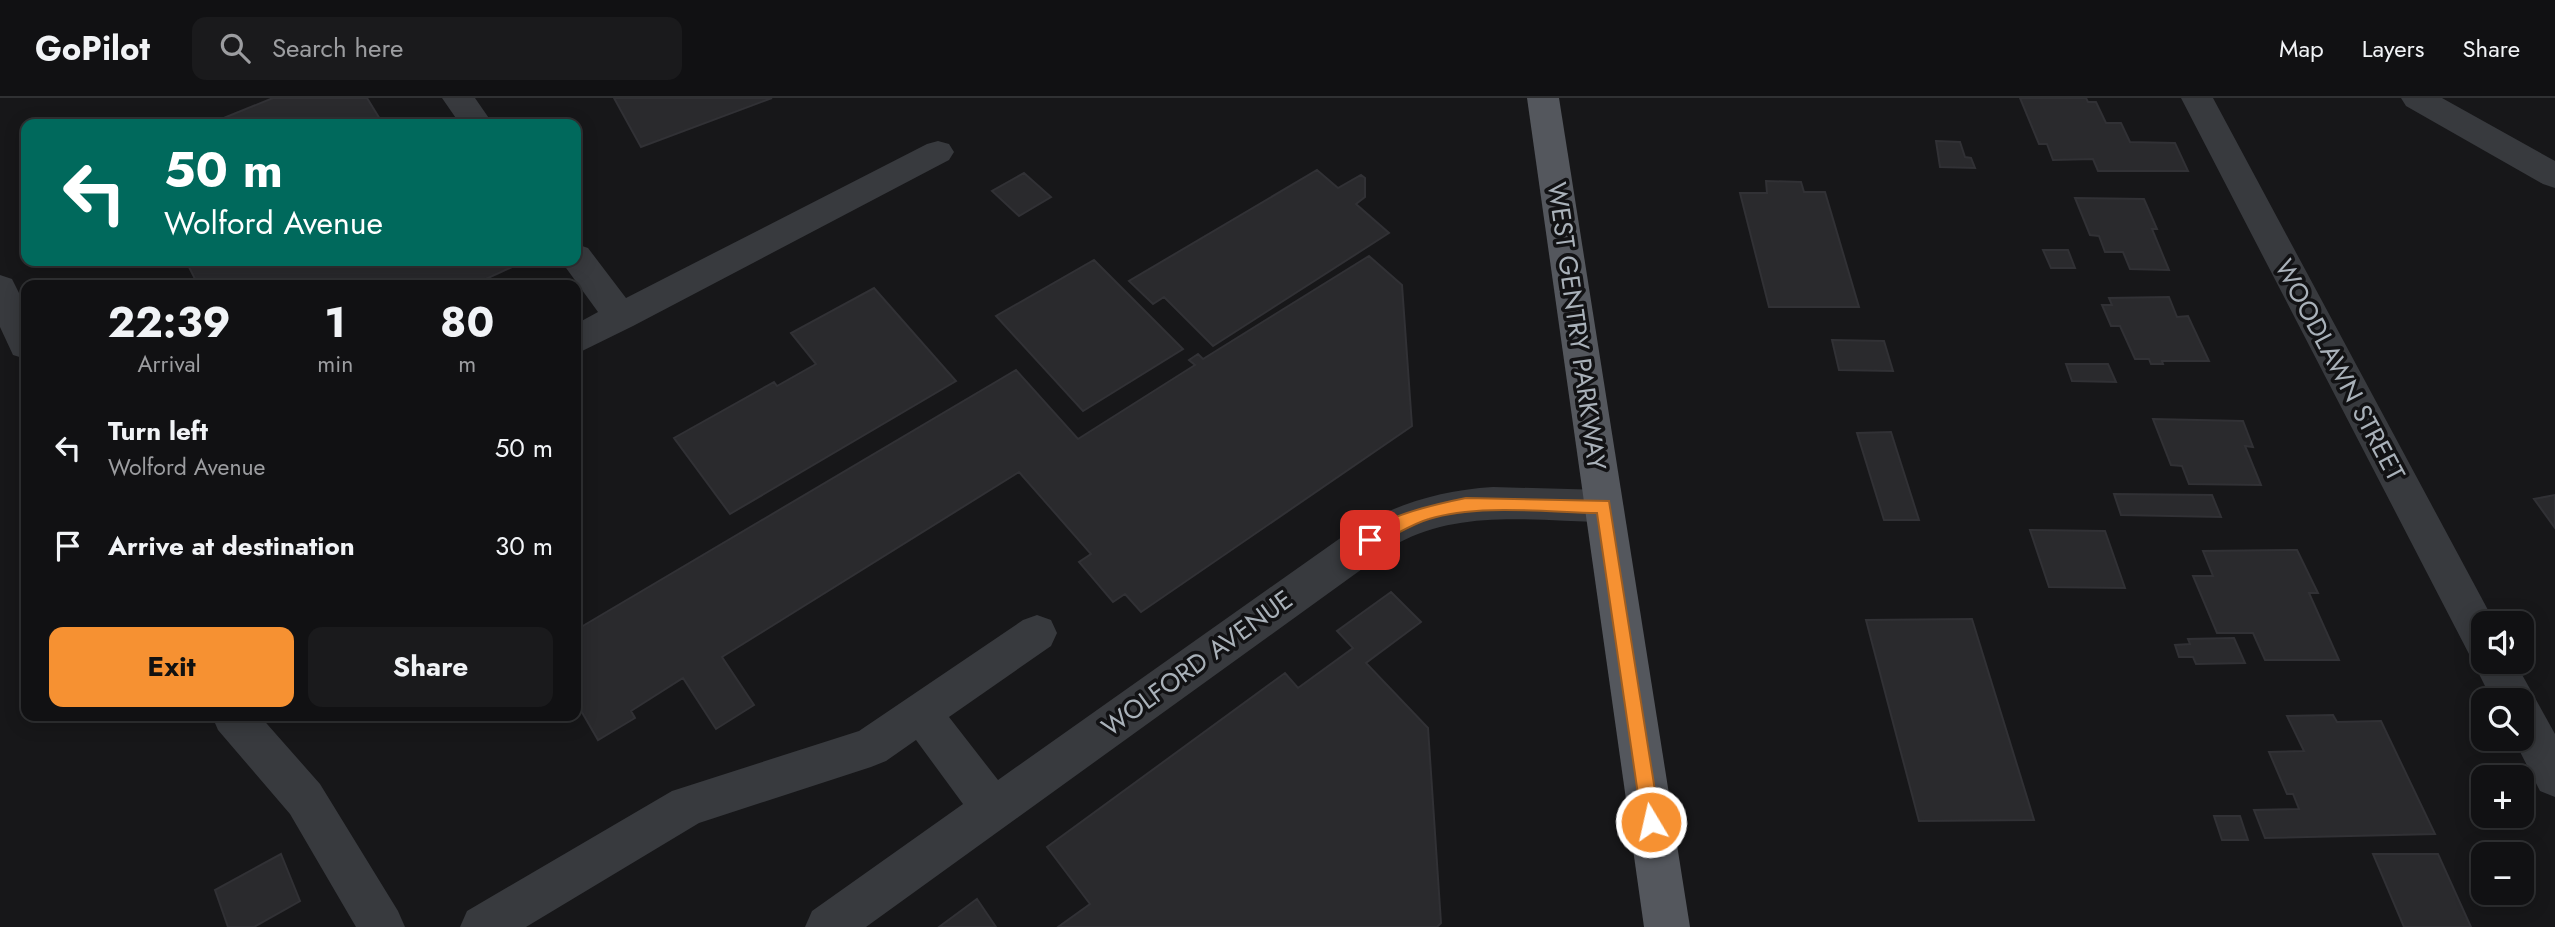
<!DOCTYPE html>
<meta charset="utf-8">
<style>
body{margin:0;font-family:Jost,sans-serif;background:#1a1a1c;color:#f1f3f6;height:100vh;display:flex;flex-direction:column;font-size:26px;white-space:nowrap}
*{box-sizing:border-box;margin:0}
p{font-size:23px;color:#9c9da0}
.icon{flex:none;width:38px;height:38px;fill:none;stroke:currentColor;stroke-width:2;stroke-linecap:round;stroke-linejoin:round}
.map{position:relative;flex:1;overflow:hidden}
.side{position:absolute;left:21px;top:182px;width:560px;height:441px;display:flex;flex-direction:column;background:#111113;border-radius:14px;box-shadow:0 4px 18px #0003,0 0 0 2px #303133}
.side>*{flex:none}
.top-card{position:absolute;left:21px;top:21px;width:560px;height:147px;border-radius:14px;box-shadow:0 4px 18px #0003,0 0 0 2px #303133;background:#00695c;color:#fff;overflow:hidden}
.buttons{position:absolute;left:2471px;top:513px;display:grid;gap:14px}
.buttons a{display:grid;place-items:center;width:63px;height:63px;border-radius:14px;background:#111113;box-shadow:0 4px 18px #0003,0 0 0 2px #303133;font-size:35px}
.pin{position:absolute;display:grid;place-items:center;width:60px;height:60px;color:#fff;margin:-30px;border-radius:14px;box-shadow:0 4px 10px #0006}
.me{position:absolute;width:77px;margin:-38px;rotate:351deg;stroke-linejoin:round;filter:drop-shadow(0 0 5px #0008)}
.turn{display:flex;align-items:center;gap:24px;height:147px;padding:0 28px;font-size:32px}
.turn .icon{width:91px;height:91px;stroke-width:2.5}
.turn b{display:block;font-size:49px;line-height:60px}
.eta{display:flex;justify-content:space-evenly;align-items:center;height:119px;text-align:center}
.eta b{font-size:42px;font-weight:700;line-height:49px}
.action{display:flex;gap:14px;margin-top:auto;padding:14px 28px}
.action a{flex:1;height:80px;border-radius:14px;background:#f69132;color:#111;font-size:28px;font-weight:700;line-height:80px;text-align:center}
.action a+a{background:#1a1a1c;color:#f1f3f6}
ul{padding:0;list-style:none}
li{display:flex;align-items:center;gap:21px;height:98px;padding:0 28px}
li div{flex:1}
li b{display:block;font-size:26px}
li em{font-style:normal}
header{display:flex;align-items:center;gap:42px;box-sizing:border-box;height:98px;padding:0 35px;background:#111113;border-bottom:2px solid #303133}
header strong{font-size:33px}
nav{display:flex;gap:38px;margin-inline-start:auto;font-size:24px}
.search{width:490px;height:63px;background:#1a1a1c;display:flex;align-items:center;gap:18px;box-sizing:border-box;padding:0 24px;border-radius:14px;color:#9c9da0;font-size:26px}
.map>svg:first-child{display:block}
.building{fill:#2a2a2d;stroke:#313135;stroke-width:2}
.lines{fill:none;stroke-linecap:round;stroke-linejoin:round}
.minor{fill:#383a3e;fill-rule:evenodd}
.major{fill:#54575d;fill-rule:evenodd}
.route{fill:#f69132;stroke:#a05e20;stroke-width:2}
.labels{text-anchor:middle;stroke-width:7;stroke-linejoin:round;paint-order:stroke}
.street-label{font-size:26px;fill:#a9b1b9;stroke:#121214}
</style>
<header>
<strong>GoPilot</strong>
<div class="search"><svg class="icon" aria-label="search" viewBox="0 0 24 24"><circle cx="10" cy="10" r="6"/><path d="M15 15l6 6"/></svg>Search here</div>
<nav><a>Map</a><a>Layers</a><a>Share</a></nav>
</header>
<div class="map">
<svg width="2555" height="829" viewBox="0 0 2555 829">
<rect width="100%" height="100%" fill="#171719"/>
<path class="building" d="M273 0H367L383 26H209Z
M614 0H772L641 49Z
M2020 0H2086L2088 4H2096L2106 25H2121L2130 44 2175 45 2188 73H2098L2093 61 2053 62 2047 46H2039Z
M1936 43 1960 44 1965 59 1971 60 1975 70 1940 69Z
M1317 72 1338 90 1361 77 1365 80V99L1356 106 1389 135 1213 248 1164 199 1153 206 1129 183Z
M1024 75 1051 99 1019 118 992 93Z
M1766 83 1801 84 1804 94H1825L1859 209H1769L1740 95H1767Z
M2075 100 2144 101 2157 131H2152L2169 172 2130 171 2123 154H2105L2099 138 2090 137Z
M2043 152H2068L2075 170H2051Z
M1369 158 1402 187 1412 328 1141 514 1125 496 1113 504 1079 464 1091 456 1019 374 722 559 754 607 716 631 683 580 631 613 635 620 598 642 576 604V532L1016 272 1078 341 1195 267 1189 262 1198 256 1203 261Z
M1094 162 1183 251 1083 313 996 218Z
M186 163H525L473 187H198Z
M874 190 956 283 730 416 674 340 774 284 777 288 816 266 791 235Z
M2169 199 2177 219 2188 218 2209 263H2162L2163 266H2151L2149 261H2135L2120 228H2111L2102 207H2112L2109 200Z
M1832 242 1884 243 1893 273 1839 272Z
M2066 266H2108L2116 284 2072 283Z
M2153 321 2243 323 2253 349 2245 348 2261 387 2189 386 2182 368 2171 367Z
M1891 334 1897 353 1919 422H1884L1857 335Z
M2114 396 2212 397 2221 419 2121 417Z
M2555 397V430L2534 401Z
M2030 432 2105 433 2125 490 2049 489Z
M2297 452 2318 495H2309L2339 562H2265L2253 535H2217L2193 478H2213L2203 453Z
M1391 494 1421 524 1366 565 1428 630 1441 825 1437 829H1058L1090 806 1047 749 1285 575 1298 590 1353 550 1337 533Z
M1972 521 2034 722 1919 723 1866 522Z
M2234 540 2245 565 2196 566 2193 559H2179L2175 547 2190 546 2188 541Z
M2333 617 2337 624 2381 623 2435 736 2265 740 2254 712 2299 711 2293 696H2287L2269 654 2304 653 2287 618Z
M2214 718H2240L2248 742H2222Z
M281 756 300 803 254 829H228L215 792Z
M2373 756H2438L2471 829H2404Z
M977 801 996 829H939Z"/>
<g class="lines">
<path class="minor" d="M442 0H475L493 26H460Z
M2181 0H2213L2495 525H2483V564H2515L2555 636V699L2540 693 2513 640H2522V602H2492L2473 564 2476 559 2469 556Z
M2401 0H2442L2555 63V90L2543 86 2406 8Z
M938 43 949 46 954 54 949 62 633 228 576 256V226L598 214 561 163H576V146L588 150 626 200 927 46Z
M0 177 12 181 26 209V261L13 257 0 229Z
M1493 389 1604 392 1618 397 1623 408 1618 419 1604 424C1535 423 1461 411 1398 445L866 829H805L812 813 963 706 916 642 886 663 871 669 699 725 526 829H460L467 813 672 693 859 633 1023 522 1037 517 1051 522 1057 535 1051 548 949 619 998 682 1356 429C1400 405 1443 392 1493 389Z
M212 618H260L320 686 398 813 405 829H356L290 716 218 632Z"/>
<path class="major" d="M1527 0H1559L1690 829H1644Z"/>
</g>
<path class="route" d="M1466 400 1609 403 1660 724 1657 730 1651 732 1645 730 1642 724 1597 415C1546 414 1476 406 1429 421 1408 427 1391 441 1370 448L1365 446 1362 442C1374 419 1441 405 1466 400Z"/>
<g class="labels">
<g class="street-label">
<text transform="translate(1577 228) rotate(82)" y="9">WEST GENTRY PARKWAY</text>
<text transform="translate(2340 272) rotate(62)" y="9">WOODLAWN STREET</text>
<text transform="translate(1197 565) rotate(-36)" y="9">WOLFORD AVENUE</text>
</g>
</g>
</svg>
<div class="buttons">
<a><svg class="icon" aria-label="sound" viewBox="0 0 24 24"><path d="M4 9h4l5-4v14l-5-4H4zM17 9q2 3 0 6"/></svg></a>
<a><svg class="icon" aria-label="search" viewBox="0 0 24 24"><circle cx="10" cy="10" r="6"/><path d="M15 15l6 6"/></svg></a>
<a>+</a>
<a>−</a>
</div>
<div class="pin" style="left:1370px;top:442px;background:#d93025"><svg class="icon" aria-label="arrive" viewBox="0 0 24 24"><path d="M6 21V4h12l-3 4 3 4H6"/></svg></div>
<svg class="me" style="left:1651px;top:724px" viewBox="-20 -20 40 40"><circle r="17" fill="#f69132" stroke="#fff" stroke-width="3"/><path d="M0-11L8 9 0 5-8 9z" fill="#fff"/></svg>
<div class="top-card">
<div class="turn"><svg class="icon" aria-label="left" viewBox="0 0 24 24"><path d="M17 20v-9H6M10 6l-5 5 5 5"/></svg><div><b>50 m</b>Wolford Avenue</div></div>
</div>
<section class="side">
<div class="eta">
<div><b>22:39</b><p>Arrival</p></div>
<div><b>1</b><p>min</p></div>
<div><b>80</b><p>m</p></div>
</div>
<ul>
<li><svg class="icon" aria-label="left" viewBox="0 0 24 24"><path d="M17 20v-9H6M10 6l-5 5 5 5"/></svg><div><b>Turn left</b><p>Wolford Avenue</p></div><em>50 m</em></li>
<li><svg class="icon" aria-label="arrive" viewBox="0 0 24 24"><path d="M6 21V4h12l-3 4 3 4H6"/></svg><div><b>Arrive at destination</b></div><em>30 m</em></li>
</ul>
<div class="action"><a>Exit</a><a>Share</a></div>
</section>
</div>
